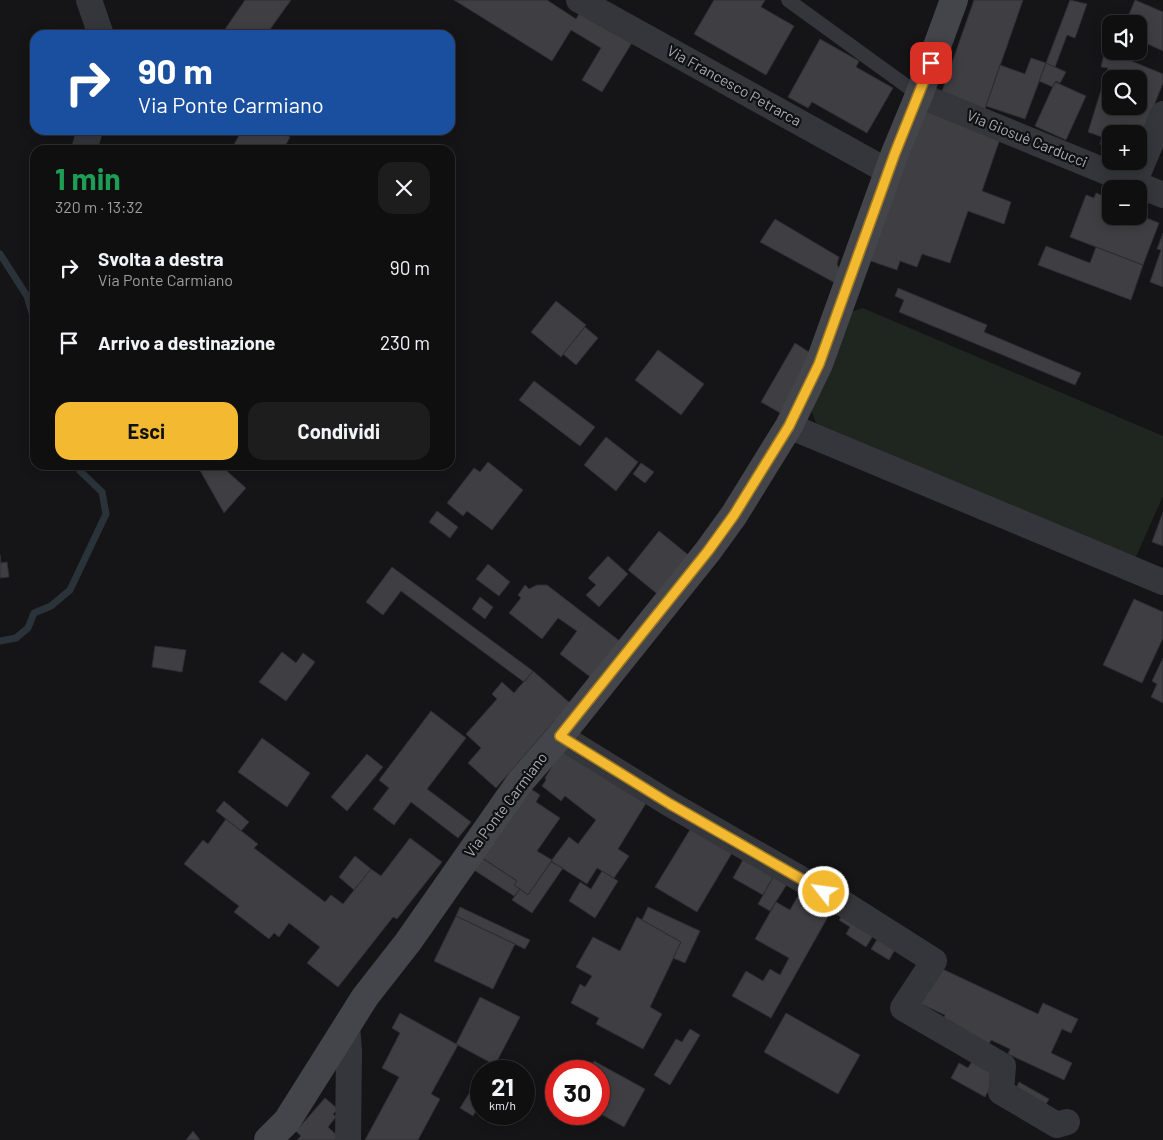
<!DOCTYPE html>
<html lang="it">
<meta charset="utf-8">
<style>
body{margin:0;font-family:Barlow,sans-serif;background:#1e1d1e;color:#f1f3f6;height:100vh;display:flex;flex-direction:column;font-size:19px;white-space:nowrap}
*{box-sizing:border-box;margin:0}
p{font-size:16px;color:#9c9c9f}
.icon{flex:none;width:28px;height:28px;fill:none;stroke:currentColor;stroke-width:2;stroke-linecap:round;stroke-linejoin:round}
.map{position:relative;flex:1;overflow:hidden}
.details{position:absolute;left:30px;top:145px;width:425px;height:325px;display:flex;flex-direction:column;background:#100f10;border-radius:15px;box-shadow:0 2px 12px #0003,0 0 0 1px #302f30}
.details>*{flex:none}
.top-card{position:absolute;left:30px;top:30px;width:425px;height:105px;border-radius:15px;box-shadow:0 2px 12px #0003,0 0 0 1px #302f30;background:#1a4fa0;color:#fff;overflow:hidden}
.buttons{position:absolute;left:1102px;top:15px;display:grid;gap:10px}
.buttons a{display:grid;place-items:center;width:45px;height:45px;border-radius:10px;background:#100f10;box-shadow:0 2px 12px #0003,0 0 0 1px #302f30;font-size:25px}
.speed{position:absolute;left:470px;top:1060px;display:flex;gap:10px;font-size:25px;font-weight:700;text-align:center}
.speed>*{display:grid;place-content:center;width:65px;height:65px;border-radius:50%;background:#100f10;box-shadow:0 2px 12px #0003,0 0 0 1px #302f30;line-height:1}
.speed small{font-size:12px;font-weight:400}
.speed .limit{border:8px solid #d22;background:#fff;color:#111}
.pin{position:absolute;display:grid;place-items:center;width:42px;height:42px;color:#fff;margin:-21px;border-radius:10px;box-shadow:0 2px 8px #0006}
.me{position:absolute;width:55px;margin:-28px;rotate:300deg;stroke-linejoin:round;filter:drop-shadow(0 0 4px #0008)}
.turn{display:flex;align-items:center;gap:18px;height:105px;padding:0 25px;font-size:22px}
.turn .icon{width:65px;height:65px;stroke-width:2.5}
.turn b{display:block;font-size:35px;line-height:42px}
.round{display:grid;place-items:center;flex:none;width:52px;height:52px;border-radius:15px;background:#1e1d1e}
.overview{display:flex;align-items:center;justify-content:space-between;height:85px;padding:0 25px}
h1{font-size:30px;font-weight:700;line-height:38px;color:#1e9e55}
.action{display:flex;gap:10px;margin-top:auto;padding:10px 25px}
.action a{flex:1;height:58px;border-radius:15px;background:#f2b931;color:#111;font-size:20px;font-weight:700;line-height:58px;text-align:center}
.action a+a{background:#1e1d1e;color:#f1f3f6}
ul{padding:0;list-style:none}
li{display:flex;align-items:center;gap:15px;height:75px;padding:0 25px}
li div{flex:1}
li b{display:block;font-size:19px}
li em{font-style:normal}
.map>svg:first-child{display:block}
.green{fill:#1f2620}
.lines{fill:none;stroke-linecap:round;stroke-linejoin:round}
.stream{stroke:#2b333a;stroke-width:7}
.building{fill:#3f3f43;stroke:#2f2e32;fill-rule:evenodd}
.lane{stroke:#35363b;stroke-width:14}
.street{stroke:#35363b;stroke-width:26}
.secondary{stroke:#43454b;stroke-width:28}
.route-casing{stroke:#9d7820;stroke-width:12}
.route{stroke:#f2b931;stroke-width:9}
.labels{text-anchor:middle;stroke-width:4.5;stroke-linejoin:round;paint-order:stroke}
.street-label{font-size:15px;fill:#a6abb7;stroke:#100f11}
</style>
<div class="map">
<svg width="1163" height="1140" viewBox="0 0 1163 1140">
<rect width="100%" height="100%" fill="#151416"/>
<path class="green" d="M863 308 1163 436V496L1135 559 816 423 810 407 847 313Z"/>
<g class="lines">
<path class="stream" d="M0 254 27 296 35 323
M0 641 16 638 28 628 34 613 51 606 70 590 106 514 102 492 80 471 78 465"/>
</g>
<path class="building" d="M245 0H291L266 35H221Z
M454 0H547L576 19 582 9 633 41 602 92 582 80 601 48 571 30 552 61Z
M714 0H765L761 7 794 26 766 75 694 34Z
M974 0H1023L985 109 941 94Z
M1070 0 1087 4 1075 38 1067 35 1055 67 1046 63Z
M1135 0 1163 12V51L1139 40V24H1125Z
M820 39 859 61 856 67 893 88 867 133 812 102 808 108 788 97Z
M1105 50 1163 74V83L1139 143V134H1111V148L1100 144 1102 137 1088 132 1108 68 1101 67ZM1111 79H1139V106H1111Z
M1031 58 1046 63 1025 119 986 106 1000 65 1025 74Z
M1046 63 1066 72 1060 83 1056 81 1053 87 1039 81Z
M1055 82 1086 96 1066 140 1035 126Z
M921 105 1002 133 982 191 1011 202 1004 224 968 211 950 263 922 254 917 267 900 261 897 270 868 260Z
M242 130H277L290 137 283 150H231Z
M1096 193 1111 199V216L1139 215 1159 223 1143 265 1070 237 1086 195 1094 198Z
M775 219 839 257 837 264 839 269 837 284 760 242Z
M1163 233V287L1150 282 1161 250 1157 249Z
M1046 246 1090 263 1096 247 1143 265 1131 300 1038 265Z
M898 288 987 325 984 332 1081 373 1075 385 899 312 904 300 895 296Z
M556 301 586 325 561 357 531 332Z
M585 327 598 338 576 365 563 354Z
M795 343 812 354 789 418 761 402Z
M658 350 704 384 681 415 635 380Z
M534 381 595 427 580 446 519 400Z
M606 437 638 462 616 491 584 465Z
M488 462 523 490 492 530 467 511 463 516 447 503 474 468 480 472Z
M641 463 654 472 645 483 633 474Z
M197 465H220L246 488 224 513Z
M437 511 458 527 450 538 429 522Z
M1163 512V546L1152 542Z
M659 531 692 558 661 597 628 570Z
M0 555 1 563 7 562 9 577 0 578Z
M608 556 628 574 599 607 586 595 596 585 588 578Z
M488 564 510 582 499 596 476 579Z
M392 567 533 671 524 682 401 591 383 615 366 602Z
M525 585 529 589 537 585H547L621 642 593 679 560 654 577 631 558 618 542 639 509 613 521 598 518 595Z
M480 597 493 607 485 619 472 609Z
M1134 599 1163 612V638L1142 683 1103 665Z
M155 646 186 650 182 672 152 667Z
M282 652 296 663 303 653 315 662 286 701 259 682Z
M1163 658V703L1151 697 1157 684 1152 681Z
M533 671 570 703 496 788 468 763 481 748 466 734 497 699 492 694 502 682 514 693Z
M431 711 466 738 427 789 471 822 458 838 411 802 394 825 373 809 389 788 379 780Z
M262 738 310 773 287 807 238 772Z
M563 748 648 800 618 849 629 856 614 878 597 868 587 884 551 861 569 837 578 844 596 820 565 796 561 801 542 786 546 780 545 778Z
M367 754 383 767 347 811 331 797Z
M528 787 540 795 536 802 560 818 537 851 552 860 528 895 514 885 517 881 481 857Z
M224 801 249 822 241 831 216 811Z
M226 819 258 844 254 848 325 902 331 895 343 904 371 869 381 876 410 838 442 862 397 919 393 917 338 987 307 963 320 947 289 923 279 937 274 933 269 939 234 912 239 906 184 864 203 840 208 844Z
M691 828 732 853 697 912 655 887Z
M355 856 371 869 354 890 339 877Z
M745 856 775 874 763 895 733 878Z
M482 858 517 881 514 885 520 889 514 896 474 870Z
M551 862 563 868 532 913 512 900 520 889 528 895Z
M602 871 618 881 595 918 569 901 580 882 591 889Z
M775 874 789 881 770 911 758 904Z
M803 887 834 906 771 1018 732 996 746 971 763 981 770 969 780 975 789 958 755 939 776 902 790 910Z
M460 907 530 940 525 949 456 916Z
M648 907 700 931 685 963 673 958 681 942 642 920Z
M845 912 876 931 866 947 846 934 850 927 839 920Z
M456 916 515 944 493 989 434 961Z
M637 917 681 942 650 1007 662 1014 643 1049 596 1024 599 1018 571 1003 580 984 585 987 592 976 576 967 593 937 620 951Z
M880 935 897 946 889 960 871 949Z
M936 966 1038 1014 1043 1003 1078 1019 1071 1033 1062 1029 1051 1053 1072 1063 1064 1080 1008 1054 1010 1049 991 1040 987 1048 940 1026 945 1015 919 1003Z
M480 997 520 1017 495 1065 456 1044Z
M400 1013 458 1045 431 1094 440 1099 418 1140H365L399 1077 382 1068 400 1033 392 1028Z
M786 1013 860 1055 838 1094 764 1052Z
M690 1029 700 1035 670 1085 654 1075 676 1039 682 1042Z
M973 1060 998 1074 985 1097 951 1078 959 1063 968 1068Z
M594 1061 645 1089 624 1127 599 1113V1071H588Z
M1019 1082 1049 1099 1043 1109 1014 1092Z
M475 1084 481 1088V1103L473 1116 460 1108Z
M325 1098 338 1109 333 1114 336 1117 328 1127 340 1138 337 1140H297L301 1136 296 1131Z
M193 1131 200 1140H186Z"/>
<g class="lines">
<path class="lane" d="M788 0 919 95"/>
<path class="street" d="M89 0 101 35
M579 0 889 172
M919 95 1163 195
M84 150 90 130
M1134 183 1163 114
M789 426 1163 582
M560 736 670 804 841 902 934 961 903 1008 1003 1066 1001 1092 1057 1125 1067 1122
M347 1025 349 1051 348 1140"/>
<path class="secondary" d="M268 1140 287 1121 365 997 408 942 520 782 560 736 708 551 734 515 789 426 819 364 895 153 919 95 954 0"/>
</g>
<g class="lines">
<g class="route-casing">
<path id="route" d="M824 892 670 804 560 736 708 551 734 515 789 426 819 364 895 153 931 63"/>
</g>
<use href="#route" class="route"/>
</g>
<g class="labels">
<g class="street-label">
<text transform="translate(734 86) rotate(29)" y="5">Via Francesco Petrarca</text>
<text transform="translate(1027 139) rotate(22)" y="5">Via Giosuè Carducci</text>
<text transform="translate(506 805) rotate(-53)" y="5">Via Ponte Carmiano</text>
</g>
</g>
</svg>
<div class="buttons">
<a><svg class="icon" aria-label="sound" viewBox="0 0 24 24"><path d="M4 9h4l5-4v14l-5-4H4zM17 9q2 3 0 6"/></svg></a>
<a><svg class="icon" aria-label="search" viewBox="0 0 24 24"><circle cx="10" cy="10" r="6"/><path d="M15 15l6 6"/></svg></a>
<a>+</a>
<a>−</a>
</div>
<div class="speed"><div>21<small>km/h</small></div><div class="limit">30</div></div>
<div class="pin" style="left:931px;top:63px;background:#d93025"><svg class="icon" aria-label="arrive" viewBox="0 0 24 24"><path d="M6 21V4h12l-3 4 3 4H6"/></svg></div>
<svg class="me" style="left:824px;top:892px" viewBox="-20 -20 40 40"><circle r="17" fill="#f2b931" stroke="#fff" stroke-width="3"/><path d="M0-11L8 9 0 5-8 9z" fill="#fff"/></svg>
<div class="top-card">
<div class="turn"><svg class="icon" aria-label="right" viewBox="0 0 24 24"><path d="M7 20v-9h11M14 6l5 5-5 5"/></svg><div><b>90 m</b>Via Ponte Carmiano</div></div>
</div>
<section class="details">
<div class="overview"><div><h1>1 min</h1><p>320 m · 13:32</p></div><a class="round"><svg class="icon" aria-label="close" viewBox="0 0 24 24"><path d="M6 6l12 12M18 6L6 18"/></svg></a></div>
<ul>
<li><svg class="icon" aria-label="right" viewBox="0 0 24 24"><path d="M7 20v-9h11M14 6l5 5-5 5"/></svg><div><b>Svolta a destra</b><p>Via Ponte Carmiano</p></div><em>90 m</em></li>
<li><svg class="icon" aria-label="arrive" viewBox="0 0 24 24"><path d="M6 21V4h12l-3 4 3 4H6"/></svg><div><b>Arrivo a destinazione</b></div><em>230 m</em></li>
</ul>
<div class="action"><a>Esci</a><a>Condividi</a></div>
</section>
</div>
